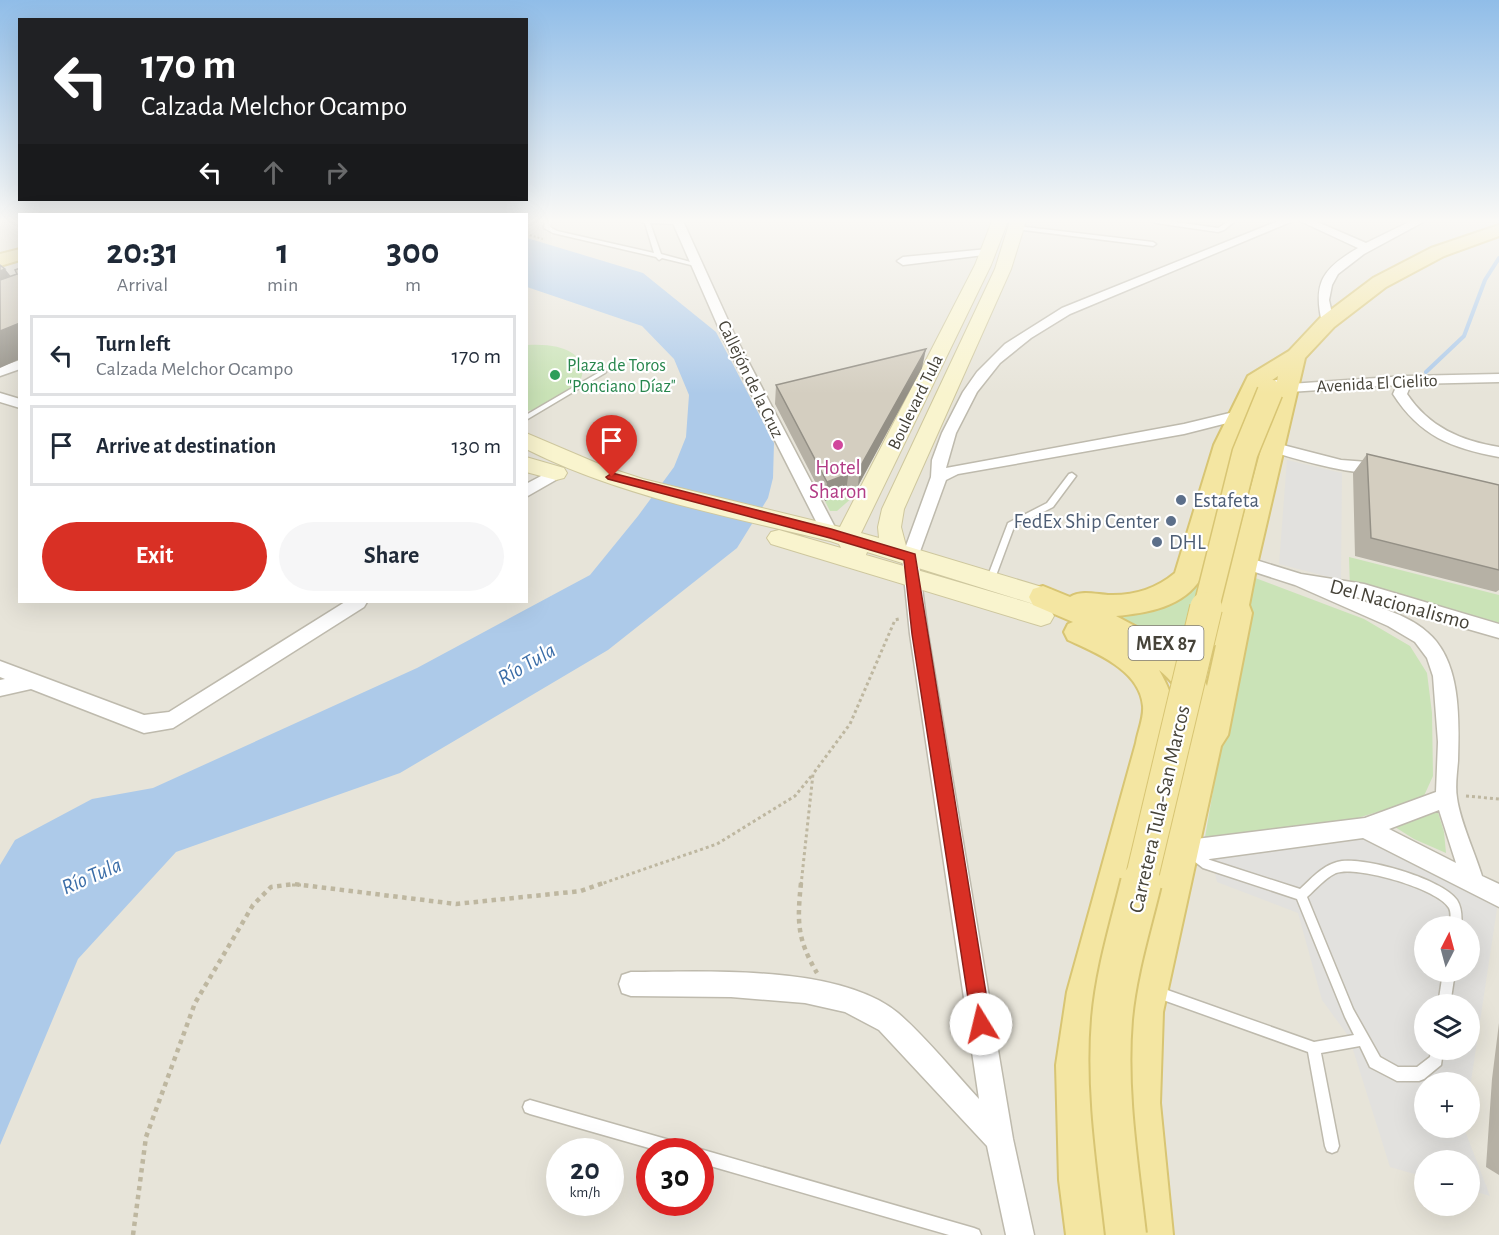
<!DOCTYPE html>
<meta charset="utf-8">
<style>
body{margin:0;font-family:"Alegreya Sans",sans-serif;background:#f6f6f7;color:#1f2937;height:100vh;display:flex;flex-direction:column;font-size:22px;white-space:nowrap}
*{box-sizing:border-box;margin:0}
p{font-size:20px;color:#747a83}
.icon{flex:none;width:33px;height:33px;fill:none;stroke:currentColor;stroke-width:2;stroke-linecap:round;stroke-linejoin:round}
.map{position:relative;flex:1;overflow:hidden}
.side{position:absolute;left:18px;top:213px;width:510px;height:390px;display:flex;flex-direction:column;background:#fff;border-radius:0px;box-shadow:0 6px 24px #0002}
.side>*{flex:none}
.hud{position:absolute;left:18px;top:18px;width:510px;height:183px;border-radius:0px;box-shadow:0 6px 24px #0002;background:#202124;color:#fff;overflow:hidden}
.needle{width:39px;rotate:6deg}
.fabs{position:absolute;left:1414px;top:916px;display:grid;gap:12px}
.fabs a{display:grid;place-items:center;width:66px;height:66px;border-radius:50%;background:#fff;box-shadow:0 6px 24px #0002;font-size:30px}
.speed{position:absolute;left:546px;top:1138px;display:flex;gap:12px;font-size:30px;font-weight:700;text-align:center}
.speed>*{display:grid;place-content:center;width:78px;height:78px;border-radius:50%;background:#fff;box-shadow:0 6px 24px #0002;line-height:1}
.speed small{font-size:15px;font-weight:400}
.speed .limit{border:9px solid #d22;background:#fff;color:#111}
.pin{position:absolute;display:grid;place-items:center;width:51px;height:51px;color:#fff;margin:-62px -26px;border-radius:50% 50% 50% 0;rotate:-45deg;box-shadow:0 0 6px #0007}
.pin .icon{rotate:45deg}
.me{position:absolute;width:66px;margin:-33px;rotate:351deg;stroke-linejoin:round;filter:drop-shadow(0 0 4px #0008)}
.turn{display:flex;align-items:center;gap:21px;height:126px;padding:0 24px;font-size:27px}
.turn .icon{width:78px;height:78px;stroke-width:2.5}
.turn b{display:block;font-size:42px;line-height:51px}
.lanes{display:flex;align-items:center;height:57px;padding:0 24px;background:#0003;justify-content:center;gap:30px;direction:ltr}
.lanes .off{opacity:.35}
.eta{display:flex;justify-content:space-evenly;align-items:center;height:102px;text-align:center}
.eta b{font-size:36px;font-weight:700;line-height:42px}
.button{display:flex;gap:12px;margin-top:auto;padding:12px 24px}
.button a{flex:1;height:69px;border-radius:36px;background:#d93025;color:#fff;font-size:24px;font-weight:700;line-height:69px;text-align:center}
.button a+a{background:#f6f6f7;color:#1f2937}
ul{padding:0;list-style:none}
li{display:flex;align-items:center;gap:18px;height:81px;margin:0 12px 9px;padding:0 12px;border:3px solid #e0e1e3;border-radius:0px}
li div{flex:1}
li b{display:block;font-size:22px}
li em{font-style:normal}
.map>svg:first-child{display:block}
.residential{fill:#e7e4d9;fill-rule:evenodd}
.education{fill:#ebe7d5}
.green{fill:#cae3b7}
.parking{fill:#e2e1de;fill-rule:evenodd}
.water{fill:#adcae9}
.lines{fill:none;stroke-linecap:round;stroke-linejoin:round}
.stream{stroke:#adcae9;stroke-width:4}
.lane-casing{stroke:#bebaad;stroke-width:3}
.street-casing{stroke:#bebaad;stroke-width:3}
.secondary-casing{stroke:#cec79e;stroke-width:2}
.primary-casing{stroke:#d8c573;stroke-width:4}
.path-far2{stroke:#beb7a0;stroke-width:2;stroke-dasharray:2 2;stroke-linecap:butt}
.path-far1{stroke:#beb7a0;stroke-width:3;stroke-dasharray:3 3;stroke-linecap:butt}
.path{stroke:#beb7a0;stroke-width:4.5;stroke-dasharray:4.5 4.5;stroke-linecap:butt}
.lane{fill:#fff;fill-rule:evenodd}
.street{fill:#fff;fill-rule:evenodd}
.secondary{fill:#f9f4ce;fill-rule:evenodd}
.primary{fill:#f4e6a2;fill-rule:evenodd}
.primary-bridge-far2-casing{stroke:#d8c573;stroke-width:28;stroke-linecap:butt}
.primary-bridge-far1-casing{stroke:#d8c573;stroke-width:34;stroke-linecap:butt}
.primary-bridge-casing{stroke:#d8c573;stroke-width:44;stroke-linecap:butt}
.primary-bridge-far2{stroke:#f4e6a2;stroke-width:25}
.primary-bridge-far1{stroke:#f4e6a2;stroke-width:32}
.primary-bridge{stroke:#f4e6a2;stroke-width:40}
.wall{fill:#b6b1a5}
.shaded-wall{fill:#949086}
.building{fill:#d4cec0;stroke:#949086;stroke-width:1.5}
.route{fill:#d93025;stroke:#8d1f18;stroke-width:1.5}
.leisure-dot{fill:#2e9e5b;stroke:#fff;stroke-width:2}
.hotel-dot{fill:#d1479c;stroke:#fff;stroke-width:2}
.service-dot{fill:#5c6f8a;stroke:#fff;stroke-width:2}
.labels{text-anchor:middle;stroke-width:4.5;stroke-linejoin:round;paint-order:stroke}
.far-leisure-label{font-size:18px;fill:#27864d;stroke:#fff;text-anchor:start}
.far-street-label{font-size:18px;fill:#464339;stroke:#fff}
.shield{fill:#fff;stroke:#7e7b74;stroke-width:1.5}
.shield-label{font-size:20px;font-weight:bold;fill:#464339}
.hotel-label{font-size:21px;fill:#b23c85;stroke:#fff}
.service-label{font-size:21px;fill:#4e5e75;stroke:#fff;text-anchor:start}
.street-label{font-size:21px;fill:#464339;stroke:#fff}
.water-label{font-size:22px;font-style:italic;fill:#3c6ea8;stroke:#fff}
</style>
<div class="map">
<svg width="1499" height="1235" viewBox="0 0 1499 1235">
<rect width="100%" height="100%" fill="#f3f1ea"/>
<path class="residential" d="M0 221H19L20 602H526L527 221H1499V1235H0ZM1425 927H1470V972H1425ZM1425 1005H1470V1050H1425ZM1425 1083H1470V1128H1425ZM560 1152H610V1203H560ZM650 1152H700V1203H650ZM1425 1161H1470V1206H1425Z"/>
<path class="education" d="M0 221H19V252L0 258Z"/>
<path class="green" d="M527 345C606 340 596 400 527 411Z
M858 486 854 496 837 511H830L825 501 846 493 847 487Z
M1206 556 1234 564 1225 605 1208 626 1171 637H1152L1094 612H1128Z
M1349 557 1499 595V629L1350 589Z
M1250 576 1364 619 1410 646 1427 673 1432 713 1433 776 1423 798 1351 820 1204 843Z
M1437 809 1444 832 1446 853 1414 839 1387 822Z"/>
<path class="parking" d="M1287 460 1342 473 1341 580 1279 564Z
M1364 836 1498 902 1470 1088V1083H1425V1128H1464L1490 1196 1470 1190V1161H1425V1177L1390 1167 1349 1037 1322 1000 1298 913 1217 882 1214 870 1216 855ZM1425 927H1470V972H1425ZM1425 1005H1470V1050H1425Z"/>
<path class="water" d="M527 238 643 273 716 332 774 443 773 478 768 498 737 548 608 650 400 773 176 852 78 959 0 1145V865L15 840 92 799 153 788 417 668 590 575 638 516 674 467 686 437 689 395 674 359 642 326 527 287Z"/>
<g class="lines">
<path class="stream" d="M1426 372 1464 336 1485 280 1499 258"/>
<g class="lane-casing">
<path id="lane" d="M545 221H551L550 227 557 231 654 253 645 223 640 221H680V223L678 224 650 223 661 254 698 264 695 266 662 258 659 260 656 257 553 233 544 228Z
M1153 221H1168L1218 228 1229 221H1235L1224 230 1218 232 1156 223Z
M1017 226 1153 242 1156 244 1153 246 1015 229V227Z
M603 370 606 372 605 373 526 420V415Z
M1072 473 1076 476 1053 507 1014 527 994 581 993 583H987L986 581 1008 523 1047 503 1069 474Z
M1194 849 1210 860 1300 889C1311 879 1322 866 1337 862 1361 855 1443 879 1457 900 1462 908 1462 918 1461 927H1449C1450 922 1452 914 1449 908 1439 889 1356 865 1336 873 1325 878 1316 889 1307 897L1353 1009 1380 1057 1398 1067H1417L1430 1057 1431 1050H1443L1441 1065 1424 1079 1419 1081H1397L1370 1067 1360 1046 1321 1053 1339 1146 1337 1151 1332 1153 1327 1151 1325 1146 1308 1052 1152 996 1150 992 1152 988 1156 986 1314 1042 1354 1035 1345 1017 1297 899 1203 868 1190 858 1188 854 1190 850Z
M1443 972H1455L1450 1005H1438Z
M530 1100 687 1145 692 1147 694 1152H663L530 1114 525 1112 523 1107 525 1102Z
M700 1149 974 1228 979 1230 981 1235H949L700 1163V1152H695Z"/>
</g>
<g class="street-casing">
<path id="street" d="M672 221H683L737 340 838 533 836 537H824L724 340Z
M1278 221H1293L1070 314 1031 338 1000 363 977 392 956 433 946 468 1184 424 1238 411 1245 416 1243 419 1184 434 958 474 946 480 918 557 928 634 1013 1139 1034 1235H1006L987 1146 879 1030 845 1012 805 1003 731 997 631 996 622 993 619 984 622 975 631 972C704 972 839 964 898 1013 926 1037 954 1072 979 1099L910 634 902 557 931 477 932 460 942 433 963 392 977 372 1005 344 1062 308Z
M1300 221H1315L1366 243 1411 221H1425L1364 254 1338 274 1332 285 1329 300 1334 323 1328 327 1322 323C1313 283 1322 269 1358 248Z
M988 249 992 250V254L903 265 897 261 903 257Z
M20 360V369L0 376V367Z
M1499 374V382L1411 384 1407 394C1429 427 1461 441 1499 447V457C1451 448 1420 436 1393 394L1397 385 1289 392 1271 387 1269 384 1276 380 1290 384 1406 376Z
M0 393 20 399V408L0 402Z
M1275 443 1341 460 1381 463 1389 468C1377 484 1289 457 1270 451L1267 448Z
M556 468 564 473 561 477 526 497V484Z
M1233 553 1301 574 1364 584 1499 624V638L1349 595C1374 607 1406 613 1427 632 1462 661 1459 721 1458 761 1457 773 1455 787 1457 798 1460 821 1475 853 1482 876L1499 884V907L1363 838 1180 863 1172 859 1169 852 1172 845 1180 841 1365 818 1436 792 1438 742 1433 676 1427 658 1415 642 1388 626 1295 585 1227 563 1225 559 1227 555ZM1439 810 1456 863 1389 829Z
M345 602H367L364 607 173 728 144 733 31 689 0 696V680L5 679 0 677V661L144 715 169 712Z"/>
</g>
<g class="secondary-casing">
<path id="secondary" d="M992 221H1008L991 265 861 533 879 538 878 527 882 509 995 269 1010 221H1026L1011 269 904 509 901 527 906 546 1052 590 1055 597 1052 604 1043 607 867 552 866 555 1050 609 1054 616 1050 623 1041 626 771 544 767 538 771 532 779 530 841 548 839 544 830 541C727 516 622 497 526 449V433L606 467 643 479 840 527 975 265Z
M526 457 564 468 567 473 564 478 556 480 526 472Z"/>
</g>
<g class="primary-casing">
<path id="primary" d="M1499 225V236L1444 256 1386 287 1334 327 1305 358 1256 569 1249 605 1252 613 1228 735 1221 746 1163 1012 1160 1103 1173 1235H1127L1118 1103 1123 1012 1190 740C1187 710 1184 690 1159 670 1168 686 1175 700 1173 719L1105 992 1096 1065 1103 1180 1112 1235H1066L1059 1180 1056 1065 1067 992 1136 743C1138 731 1144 718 1143 706 1140 670 1096 653 1068 640L1064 632 1068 624 1073 622 1033 605 1029 597 1033 589 1043 586 1070 597C1081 590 1095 594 1108 595 1133 596 1156 589 1175 573L1214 445 1248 376 1289 351 1320 318 1373 278 1431 248ZM1278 376 1272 408 1218 611 1197 629 1171 636 1167 643 1116 616C1147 613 1184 607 1201 578L1238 445 1265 385ZM1216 645 1207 686 1202 675 1184 655Z
M20 249V260L0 266V254Z"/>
</g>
<path class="path-far2" d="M526 234 543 239"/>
<path class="path-far1" d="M1466 796 1499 799
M286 885H302
M598 885 717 844 795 796 813 774
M801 885 813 774 850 724 895 620 899 619"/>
<path class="path" d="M801 883C797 922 797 939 817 973
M133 1235 146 1137 195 1003 253 905 271 887 294 884 456 904 581 891 603 883"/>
<use href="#lane" class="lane"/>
<use href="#street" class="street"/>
<use href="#secondary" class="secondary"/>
<use href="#primary" class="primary"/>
<g class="primary-bridge-far2-casing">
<path id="primary-bridge-far2" d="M1206 609 1245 453 1270 392"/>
</g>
<g class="primary-bridge-far1-casing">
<path id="primary-bridge-far1" d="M1140 885 1206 608"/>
</g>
<g class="primary-bridge-casing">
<path id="primary-bridge" d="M1126 1235C1118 1164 1106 1091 1112 1019 1116 973 1130 928 1141 883"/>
</g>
<use href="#primary-bridge-far2" class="primary-bridge-far2"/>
<use href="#primary-bridge-far1" class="primary-bridge-far1"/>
<use href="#primary-bridge" class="primary-bridge"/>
</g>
<path class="wall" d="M922 368 858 486 847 487 846 493 825 501 775 404 776 385Z
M1367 454 1499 485V590L1496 592 1355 556 1353 473Z
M1499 1023V1175L1486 1167 1492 1079Z"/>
<path class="shaded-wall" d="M5 269 20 288 0 305V271Z
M20 323V359L0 368V331Z
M926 349 922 368 858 486 860 467Z
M849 468 846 493 825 501 827 482Z"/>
<path class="building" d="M0 265 5 269 0 271Z
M20 268V323L0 331V280L17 274 15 270Z
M926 349 860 467 849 468 848 474 827 482 776 385Z
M1367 454 1499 485V570L1371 538Z"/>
<linearGradient id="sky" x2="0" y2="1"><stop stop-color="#90bde8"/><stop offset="0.56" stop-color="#faf9f6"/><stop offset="1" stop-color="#faf9f6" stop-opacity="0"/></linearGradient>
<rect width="1499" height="394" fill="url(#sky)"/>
<path class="route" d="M612 473 831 529 915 554 991 1024 988 1031 981 1034 974 1031 972 1024 912 634 904 560 830 538 608 479 606 477Z"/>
<circle class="leisure-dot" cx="555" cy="375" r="6"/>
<circle class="hotel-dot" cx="838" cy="445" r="6"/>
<g class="service-dot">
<circle cx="1181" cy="500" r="6"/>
<circle cx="1171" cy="521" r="6"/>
<circle cx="1157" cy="542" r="6"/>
</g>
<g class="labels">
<g class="far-leisure-label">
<text x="567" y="371">Plaza de Toros<tspan x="567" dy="21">"Ponciano Díaz"</tspan></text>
</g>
<g class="far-street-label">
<text transform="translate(751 379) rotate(64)" y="6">Callejón de la Cruz</text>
<text transform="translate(1377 383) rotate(-3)" y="6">Avenida El Cielito</text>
<text transform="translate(915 402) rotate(-64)" y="6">Boulevard Tula</text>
</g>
<rect class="shield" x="1128.5" y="626" width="75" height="34" rx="4.5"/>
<g class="shield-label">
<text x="1166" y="650">MEX 87</text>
</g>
<g class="hotel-label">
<text x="838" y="474">Hotel<tspan x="838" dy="24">Sharon</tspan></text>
</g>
<g class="service-label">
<text x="1193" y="507">Estafeta</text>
<text x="1159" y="528" text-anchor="end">FedEx Ship Center</text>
<text x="1169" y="549">DHL</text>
</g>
<g class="street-label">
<text transform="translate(1400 604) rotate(15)" y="7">Del Nacionalismo</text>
<text transform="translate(1159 809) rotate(-77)" y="7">Carretera Tula-San Marcos</text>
</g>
<g class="water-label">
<text transform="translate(526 663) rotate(-30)" y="8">Río Tula</text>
<text transform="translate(91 875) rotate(-23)" y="8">Río Tula</text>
</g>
</g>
</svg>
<div class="fabs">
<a><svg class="needle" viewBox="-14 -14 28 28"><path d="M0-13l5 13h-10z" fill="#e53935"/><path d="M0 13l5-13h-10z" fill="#747a83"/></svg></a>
<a><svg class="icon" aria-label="layers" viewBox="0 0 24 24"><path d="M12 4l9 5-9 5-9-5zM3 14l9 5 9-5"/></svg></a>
<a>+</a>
<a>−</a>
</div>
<div class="speed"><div>20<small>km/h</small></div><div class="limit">30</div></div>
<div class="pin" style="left:612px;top:477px;background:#d93025"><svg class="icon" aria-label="arrive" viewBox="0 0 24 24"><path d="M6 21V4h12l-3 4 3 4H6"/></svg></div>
<svg class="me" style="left:981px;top:1024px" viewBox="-20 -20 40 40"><circle r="19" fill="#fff"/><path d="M0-13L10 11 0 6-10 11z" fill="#d93025"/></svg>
<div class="hud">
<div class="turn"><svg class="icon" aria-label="left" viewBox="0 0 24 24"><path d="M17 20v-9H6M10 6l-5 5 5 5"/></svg><div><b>170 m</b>Calzada Melchor Ocampo</div></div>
<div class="lanes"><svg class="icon" aria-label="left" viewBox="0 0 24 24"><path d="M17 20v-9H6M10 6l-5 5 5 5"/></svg><svg class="icon off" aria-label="ahead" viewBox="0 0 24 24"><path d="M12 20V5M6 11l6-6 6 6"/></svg><svg class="icon off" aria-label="right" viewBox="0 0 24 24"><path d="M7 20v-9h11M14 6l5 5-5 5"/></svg></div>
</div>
<section class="side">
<div class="eta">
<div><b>20:31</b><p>Arrival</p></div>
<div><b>1</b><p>min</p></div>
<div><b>300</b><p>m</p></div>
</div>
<ul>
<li><svg class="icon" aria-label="left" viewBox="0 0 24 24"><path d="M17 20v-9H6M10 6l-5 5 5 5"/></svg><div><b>Turn left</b><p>Calzada Melchor Ocampo</p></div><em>170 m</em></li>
<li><svg class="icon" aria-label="arrive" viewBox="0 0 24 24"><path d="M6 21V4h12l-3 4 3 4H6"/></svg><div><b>Arrive at destination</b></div><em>130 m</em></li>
</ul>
<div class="button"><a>Exit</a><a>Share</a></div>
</section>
</div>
